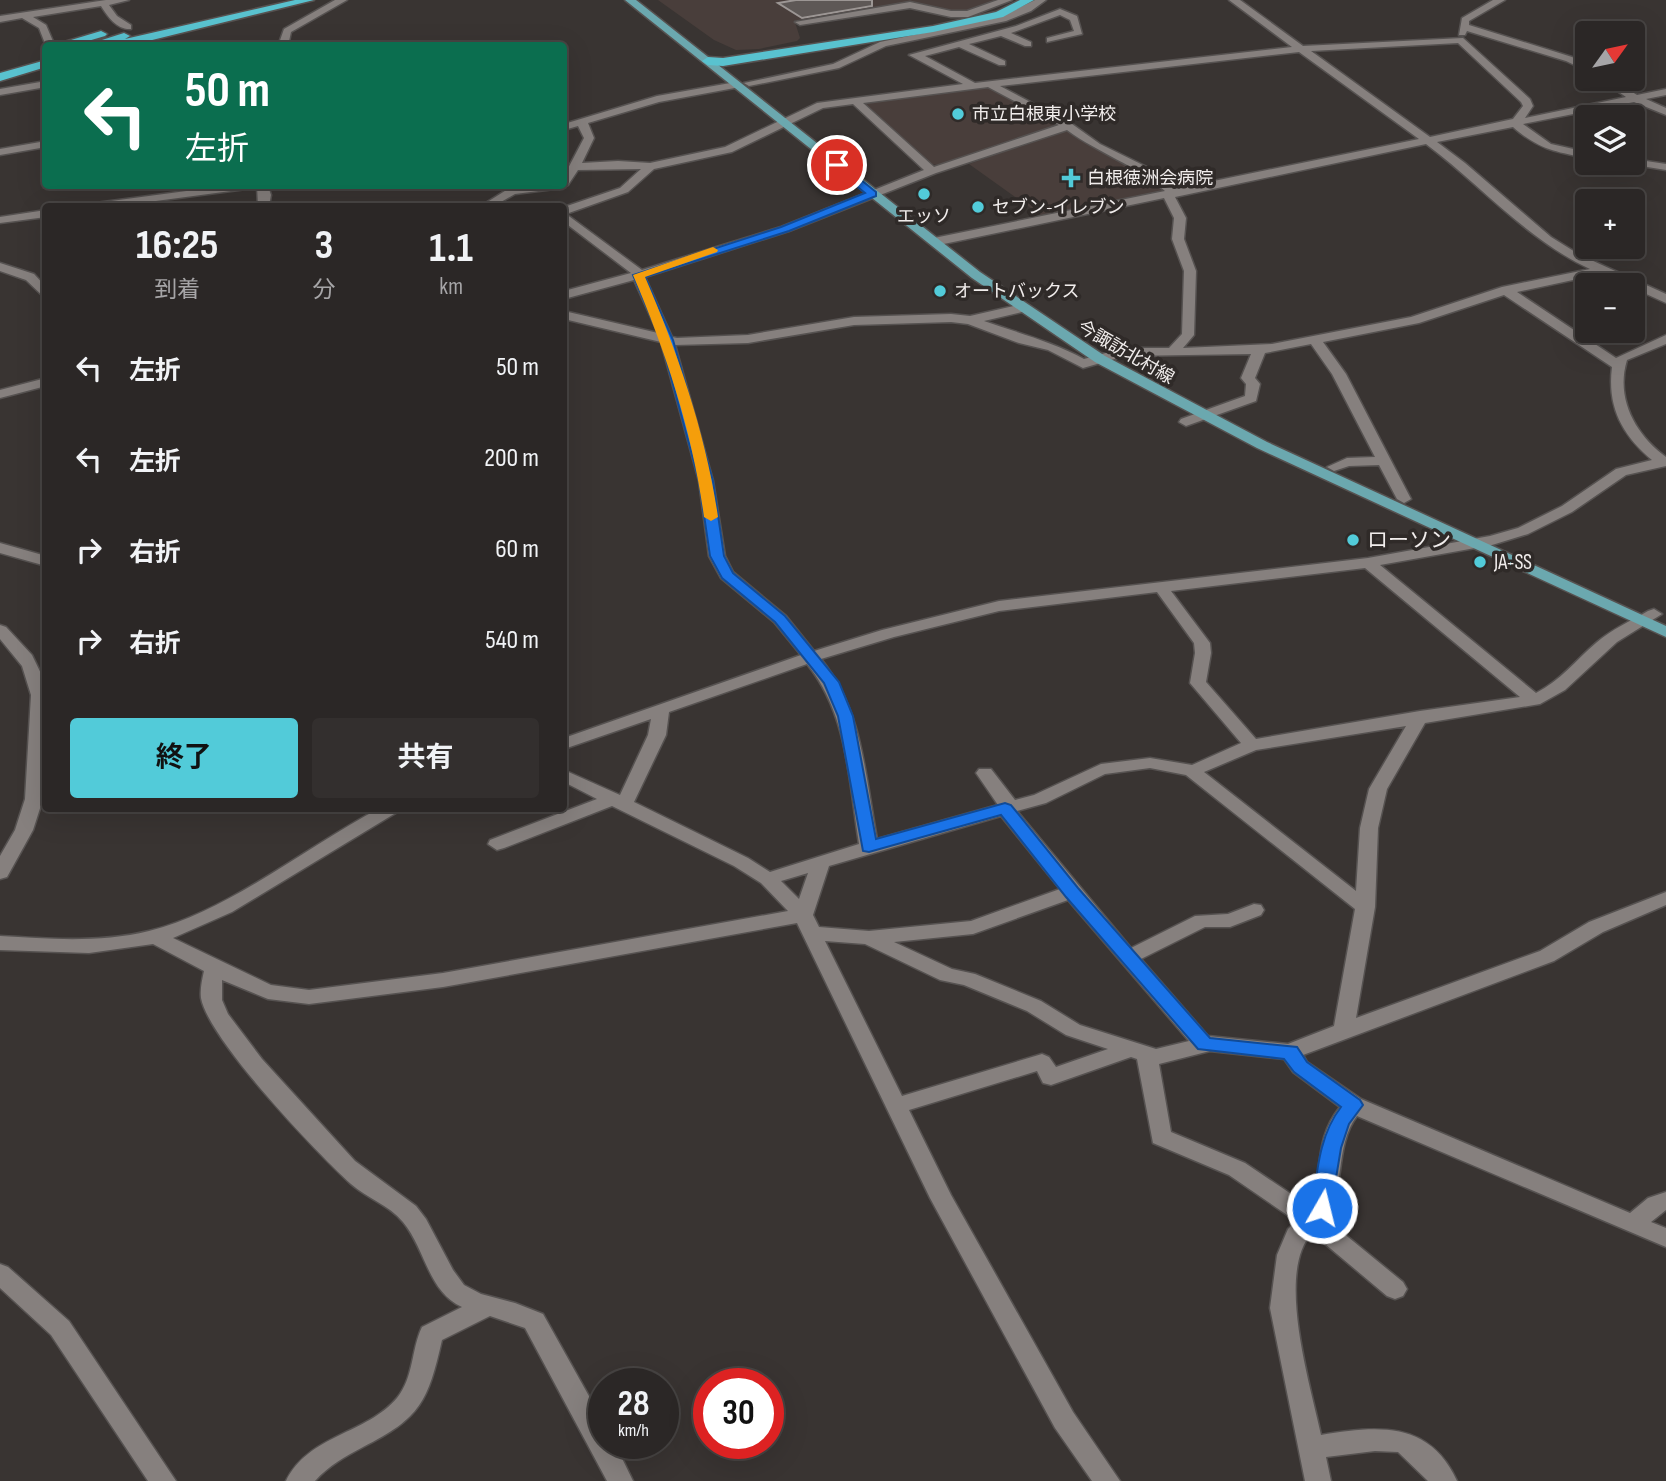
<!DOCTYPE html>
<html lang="ja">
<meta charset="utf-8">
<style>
body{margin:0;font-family:"Sofia Sans Condensed","Noto Sans JP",sans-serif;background:#332f2e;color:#f1f3f6;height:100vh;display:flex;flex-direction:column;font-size:26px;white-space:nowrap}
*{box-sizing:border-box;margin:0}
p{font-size:23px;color:#a6a5a7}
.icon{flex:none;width:38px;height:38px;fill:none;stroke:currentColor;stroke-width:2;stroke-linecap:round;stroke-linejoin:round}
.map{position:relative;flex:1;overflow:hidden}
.drawer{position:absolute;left:42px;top:203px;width:525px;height:609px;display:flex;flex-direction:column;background:#2b2726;border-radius:7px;box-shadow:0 7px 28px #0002,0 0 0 2px #474443}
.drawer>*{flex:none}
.guide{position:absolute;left:42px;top:42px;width:525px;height:147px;border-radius:7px;box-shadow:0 7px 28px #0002,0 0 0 2px #474443;background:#0b6e4f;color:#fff;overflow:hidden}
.needle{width:46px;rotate:57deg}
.controls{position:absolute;left:1575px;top:21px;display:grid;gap:14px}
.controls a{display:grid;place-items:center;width:70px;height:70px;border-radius:7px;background:#2b2726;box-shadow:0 7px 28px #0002,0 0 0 2px #474443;font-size:35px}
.speed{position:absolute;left:588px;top:1368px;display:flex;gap:14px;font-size:35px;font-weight:700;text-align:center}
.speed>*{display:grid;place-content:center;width:91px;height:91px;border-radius:50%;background:#2b2726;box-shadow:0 7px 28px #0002,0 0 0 2px #474443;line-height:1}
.speed small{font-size:18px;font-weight:400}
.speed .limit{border:10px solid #d22;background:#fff;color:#111}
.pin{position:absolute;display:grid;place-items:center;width:60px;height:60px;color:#fff;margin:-30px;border:4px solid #fff;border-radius:50%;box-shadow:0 2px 7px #0007}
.me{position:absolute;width:77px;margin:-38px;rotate:8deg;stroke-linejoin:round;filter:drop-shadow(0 0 5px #0008)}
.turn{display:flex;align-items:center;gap:24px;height:147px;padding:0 28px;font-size:32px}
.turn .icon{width:91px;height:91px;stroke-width:2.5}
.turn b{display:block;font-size:49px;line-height:60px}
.eta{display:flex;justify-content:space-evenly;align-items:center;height:119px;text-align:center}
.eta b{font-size:42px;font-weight:700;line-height:49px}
.action{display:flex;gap:14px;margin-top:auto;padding:14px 28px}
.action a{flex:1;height:80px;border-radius:7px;background:#52cbd9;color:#111;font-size:28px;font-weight:700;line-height:80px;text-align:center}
.action a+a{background:#332f2e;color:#f1f3f6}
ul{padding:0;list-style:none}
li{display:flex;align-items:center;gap:21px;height:91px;padding:0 28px}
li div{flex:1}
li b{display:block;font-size:26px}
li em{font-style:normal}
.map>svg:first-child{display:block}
.built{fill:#493e3b}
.building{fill:#5e5856;stroke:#9c9694;stroke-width:2}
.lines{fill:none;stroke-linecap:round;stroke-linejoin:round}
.minor-casing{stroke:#565251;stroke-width:3}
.major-casing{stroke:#565251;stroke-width:3}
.highway-casing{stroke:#565251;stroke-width:3}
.minor{fill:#86807e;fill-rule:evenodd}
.major{fill:#6ba8af;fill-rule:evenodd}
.highway{fill:#59c2cf;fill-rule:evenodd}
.route{fill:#1a73e8;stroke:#114b97;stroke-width:2}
.slow{fill:#f59e0b}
.poi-dot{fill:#52cbd9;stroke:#2f2a28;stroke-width:2.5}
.labels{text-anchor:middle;stroke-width:7;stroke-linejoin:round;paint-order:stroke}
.far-poi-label{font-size:18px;fill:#f1edec;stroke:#2f2a28;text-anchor:start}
.far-street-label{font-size:18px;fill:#f1edec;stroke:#2f2a28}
.poi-label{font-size:21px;fill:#f1edec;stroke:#2f2a28;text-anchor:start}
</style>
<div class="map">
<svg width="1666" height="1481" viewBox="0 0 1666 1481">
<rect width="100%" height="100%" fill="#393432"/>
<path class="built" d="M658 0H1002L978 11 959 13 921 5 797 21 795 22 800 38 797 41 759 49 736 50 714 40Z
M991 85 1068 126 946 166 930 164 857 103Z
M1067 129 1143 170 1166 192 1042 216 969 164Z"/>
<path class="building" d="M796 0H872V6L802 18 778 3Z"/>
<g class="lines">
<g class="minor-casing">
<path id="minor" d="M106 0H129L109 5 117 16 131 25V29C117 30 108 17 101 6L33 17 46 25 55 46H46L39 28 22 18 0 22V16Z
M335 0H347L291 32 288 46H278L284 29Z
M998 0H1012L968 17H951L910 8 800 25 795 22 910 2 951 11H967Z
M1035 0H1046L1031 11 1006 21 886 46 839 68 749 86 744 83 833 64 880 42 1000 17Z
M1229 0H1240L1303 46 1463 38 1530 99 1533 106 1525 118 1626 97 1600 79H1612L1637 95 1666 89V95L1646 99 1666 108V115L1634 102 1523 124 1551 144 1587 152V158C1555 152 1538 149 1513 127L1437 142 1465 163 1551 237 1580 255 1666 294V303L1633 288V285H1626L1601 274 1517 292 1616 358 1666 335V344L1627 360C1615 399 1636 435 1666 457V466L1626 475 1572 512 1528 534 1492 545 1380 565 1536 693C1560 681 1576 660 1596 643 1612 629 1631 621 1648 611L1654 609 1662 614 1617 642 1565 690 1540 704 1425 723 1387 789 1378 828 1375 907 1356 1018 1540 951 1589 922 1666 892V905L1603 932 1554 961 1303 1055 1307 1062 1361 1099 1630 1213 1648 1198 1666 1192V1210L1651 1222 1666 1228V1247L1357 1116C1334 1145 1345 1198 1326 1219L1403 1282 1407 1289 1403 1296 1395 1299 1387 1296 1312 1233C1275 1272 1311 1387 1321 1435 1377 1426 1429 1420 1457 1481H1428L1398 1452 1375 1451 1326 1457 1331 1481H1305L1270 1308 1277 1255 1288 1229 1296 1221 1229 1175 1153 1143 1137 1059 1131 1057 1051 1085 1043 1083 1037 1071 909 1110 951 1195 1073 1412 1120 1481H1092L1055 1428 930 1198 797 923 443 987 309 1004 268 999 222 980V1000L228 1014 262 1059 355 1161 416 1206 426 1219 453 1270 464 1285 481 1294 515 1303 543 1314 604 1423V1444H615L633 1481H607L525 1328 490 1316 442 1340C428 1401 421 1418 363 1447 346 1456 328 1466 315 1481H286C308 1435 367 1434 397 1398 414 1377 411 1350 422 1327L462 1307C428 1292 425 1248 403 1222 389 1205 367 1198 351 1184 317 1153 209 1040 201 998 200 989 202 980 204 971L153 944 89 953 0 950V936C50 939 100 943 149 931 228 912 307 846 380 808H404L232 912 173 938 271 985 309 990 443 973 788 911 761 883 734 866 612 806 504 848 497 850 488 844 490 840 597 799 564 782V770L620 795 648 735 651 719 564 749V738L801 655 774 622 721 578 709 556 699 481 661 342 564 319V311L658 333 634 280 564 299V291L631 273 564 222V207L620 188 641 169 578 170 568 185 562 188 515 194 494 206H481L508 189 564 186V176L584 138 578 126 564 130V124L657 96 736 82 741 85 740 87 659 102 588 123 594 138 582 163 618 161 650 163 725 147 817 103 963 84 909 55 1016 26 1060 9 1077 16 1082 34 1047 42V38L1074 31 1070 20 1060 15 1011 33 1031 42V46H1025L1001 36 969 44 1005 61V65H999L959 47 925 56 975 83 1292 47ZM1458 43 1521 102 1523 106 1513 119 1430 137 1311 51ZM1299 52 1419 139 1175 189 1155 171 1100 144 1072 124 1000 86ZM988 87 1059 125 934 167 863 103ZM853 104 924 170 781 227 642 270 566 214 628 192 654 169 732 152 823 108ZM1067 130C1098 153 1136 165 1165 191L934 238 928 242 934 246 1164 198 1174 218 1172 239 1184 271 1182 334 1169 348H1124L1084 359C1053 342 1018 333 984 321L1026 311 1028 308 1022 304 970 316 951 314 854 317 748 335 677 338 672 337 645 277 789 231 936 173ZM1426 144C1481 185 1527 240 1590 269L1502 287 1411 317 1272 344 1183 348 1194 335 1196 271 1184 239 1186 218 1175 197ZM1504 295 1612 367C1607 407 1622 435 1652 460L1616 469 1562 506 1518 528 1490 536 1368 558 999 601 882 630 814 651 786 616 733 572 725 556 713 481 675 345 748 343 854 325 951 322 968 324 1019 343 1048 350 1083 368 1125 356 1251 354 1241 378 1246 384 1245 396 1181 419 1179 422 1186 426 1256 401 1260 384 1255 378 1265 353 1311 344 1332 374 1375 457 1347 458 1327 467 1334 471 1349 466 1379 465 1397 499 1404 503 1411 499 1346 374 1323 342 1419 323ZM1365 568 1520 697 1420 711 1256 739 1206 682 1211 653 1210 643 1171 591ZM1157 592 1194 643 1195 653 1190 683 1241 743 1192 765 1150 758 1101 764 1034 795 1015 800 991 769H979L976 773 998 805 877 839C865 775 863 711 821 659L894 637 999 611ZM807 664C848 714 849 782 859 844L770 872 748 858 634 802 666 735 669 712ZM1406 726 1369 789 1360 828 1356 891 1204 772 1256 750ZM1150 768 1186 775 1355 909 1334 1026 1288 1044 1208 1036 1141 959 1205 927H1230L1261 915 1264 910 1261 905 1254 904 1228 914 1195 916 1131 948 1017 811 1046 803 1105 774ZM1001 816 1060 889 971 921 869 931 819 927 813 915 829 866ZM808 873 799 899 781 881ZM1068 900 1189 1041 1156 1049 1080 1025 1041 1001 975 974 952 969 894 942 973 934ZM825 941 865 944 940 980 964 985 1027 1011 1066 1035 1108 1049 1056 1067 1049 1057 1042 1054 902 1096ZM1210 1051 1284 1059 1293 1072 1340 1107C1312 1142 1325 1174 1309 1206L1245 1163 1171 1132 1159 1064Z
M1493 0H1505L1469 21V25L1572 57 1587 64V71L1566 61 1467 31 1465 35H1459L1462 18Z
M46 81V87L0 95V89Z
M46 141V147L0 155V149Z
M1633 159 1666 164V170L1629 164Z
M224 186H252L246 189 118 206H90L96 203Z
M257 186H268L271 195 269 206H258Z
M46 210V217L0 223V217Z
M0 263 34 274 46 287V299L26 280 0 271Z
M46 378V386L0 398V390Z
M0 543 46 556V566L0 553Z
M0 625 6 627 32 655 46 684 43 799 33 830 7 877 0 879V856L15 830 25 799 31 695 22 666 0 639Z
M0 1264 8 1267 69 1321 176 1481H148L51 1335 0 1288Z"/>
</g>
<g class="major-casing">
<path id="major" d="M625 0H636L980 272 1105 356 1267 442 1666 626V637L1257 448 1095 362 972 278Z"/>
</g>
<g class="highway-casing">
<path id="highway" d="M295 0H314L128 46H83L124 33 130 36 125 39Z
M1020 0H1034L1003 17 933 32 723 66 708 65 702 61 708 57 723 58 933 26 996 12Z
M101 31 107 34 105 36 71 46H51Z
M46 60V67L0 81V73Z"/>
</g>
<use href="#minor" class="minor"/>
<use href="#major" class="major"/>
<use href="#highway" class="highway"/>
</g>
<path class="route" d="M833 163H840L876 192V196L789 231 645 277 673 340 713 481 724 556 733 573 785 616 839 682 853 716 876 839 1005 803 1011 805 1078 888 1210 1038 1297 1047 1307 1062 1360 1100 1363 1105 1349 1124 1341 1148 1330 1214 1322 1216 1315 1214 1312 1208C1317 1173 1319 1135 1341 1107L1294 1072 1284 1059 1198 1049 1066 897 1001 815 869 852 863 851 838 716 824 683 775 622 722 578 710 556 699 481 661 340 633 275 781 227 865 193 833 167Z"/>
<path class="slow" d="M713 247 718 250 717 252 645 277C678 353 706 434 718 517L711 521 704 517C693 434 666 352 633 275Z"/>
<g class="poi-dot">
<circle cx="958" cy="114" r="7"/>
<path d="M1067.5 167.5h7v7h7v7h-7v7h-7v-7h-7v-7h7z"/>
<circle cx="924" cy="194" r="7"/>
<circle cx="978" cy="207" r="7"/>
<circle cx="940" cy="291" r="7"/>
<circle cx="1353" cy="540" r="7"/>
<circle cx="1480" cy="562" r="7"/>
</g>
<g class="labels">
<g class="far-poi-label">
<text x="972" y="120">市立白根東小学校</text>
<text x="1087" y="184">白根徳洲会病院</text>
<text x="992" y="213">セブン-イレブン</text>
<text x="924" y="222" text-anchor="middle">エッソ</text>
<text x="954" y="297">オートバックス</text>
</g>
<g class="far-street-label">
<text transform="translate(1126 352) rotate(30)" y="6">今諏訪北村線</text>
</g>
<g class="poi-label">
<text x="1367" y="547">ローソン</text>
<text x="1494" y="569">JA-SS</text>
</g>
</g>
</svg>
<div class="controls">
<a><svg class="needle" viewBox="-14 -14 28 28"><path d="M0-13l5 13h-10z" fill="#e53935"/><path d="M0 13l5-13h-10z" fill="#a6a5a7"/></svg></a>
<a><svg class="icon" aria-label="layers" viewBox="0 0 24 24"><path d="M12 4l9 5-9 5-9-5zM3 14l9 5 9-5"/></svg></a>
<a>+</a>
<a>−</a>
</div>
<div class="speed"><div>28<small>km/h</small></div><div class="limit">30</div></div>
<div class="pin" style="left:837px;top:165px;background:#d93025"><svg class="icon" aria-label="arrive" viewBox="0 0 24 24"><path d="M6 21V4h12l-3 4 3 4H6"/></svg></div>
<svg class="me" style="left:1322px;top:1208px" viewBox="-20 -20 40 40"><circle r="17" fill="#1a73e8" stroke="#fff" stroke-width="3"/><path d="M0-11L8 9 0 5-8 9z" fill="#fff"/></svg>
<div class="guide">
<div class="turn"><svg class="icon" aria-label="left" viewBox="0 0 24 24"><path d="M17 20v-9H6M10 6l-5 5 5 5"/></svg><div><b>50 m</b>左折</div></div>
</div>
<section class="drawer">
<div class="eta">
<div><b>16:25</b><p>到着</p></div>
<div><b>3</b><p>分</p></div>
<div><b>1.1</b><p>km</p></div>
</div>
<ul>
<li><svg class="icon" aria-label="left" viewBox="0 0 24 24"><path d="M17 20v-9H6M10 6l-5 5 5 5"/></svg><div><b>左折</b></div><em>50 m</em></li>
<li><svg class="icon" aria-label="left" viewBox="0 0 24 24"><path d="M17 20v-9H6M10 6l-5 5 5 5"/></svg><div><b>左折</b></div><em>200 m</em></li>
<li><svg class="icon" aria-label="right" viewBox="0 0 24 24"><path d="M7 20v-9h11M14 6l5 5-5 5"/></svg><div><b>右折</b></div><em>60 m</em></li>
<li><svg class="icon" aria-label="right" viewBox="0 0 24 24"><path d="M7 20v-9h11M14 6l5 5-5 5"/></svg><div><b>右折</b></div><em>540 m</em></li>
</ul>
<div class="action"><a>終了</a><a>共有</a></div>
</section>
</div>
